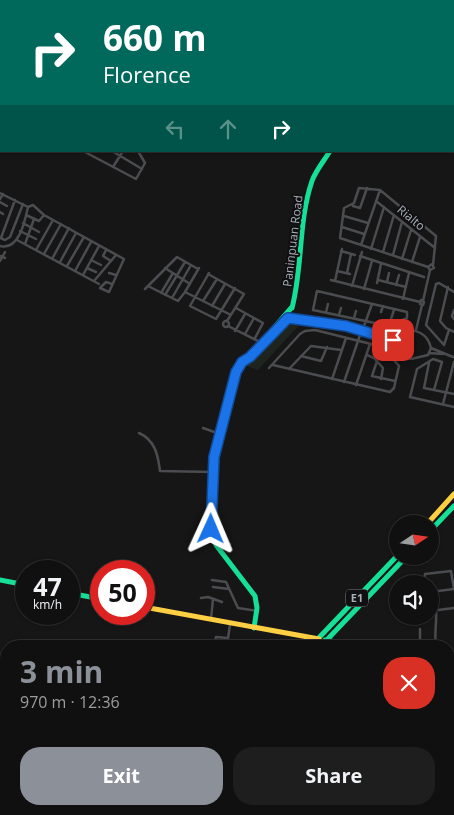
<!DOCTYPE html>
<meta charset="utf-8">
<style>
body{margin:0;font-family:"Open Sans",sans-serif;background:#1e1e1e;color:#f1f3f6;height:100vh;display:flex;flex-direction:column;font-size:19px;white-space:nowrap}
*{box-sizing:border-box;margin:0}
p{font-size:16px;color:#9c9d9f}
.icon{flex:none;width:28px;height:28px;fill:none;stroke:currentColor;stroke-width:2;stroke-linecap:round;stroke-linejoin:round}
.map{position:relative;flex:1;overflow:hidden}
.details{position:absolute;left:0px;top:640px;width:455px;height:175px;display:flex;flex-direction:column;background:#101010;border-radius:20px 20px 0 0;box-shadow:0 1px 4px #0004,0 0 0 1px #303030}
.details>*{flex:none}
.guide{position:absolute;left:0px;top:0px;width:455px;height:152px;box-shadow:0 1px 4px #0004,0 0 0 1px #303030;background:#00695c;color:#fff;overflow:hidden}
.needle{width:32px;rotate:77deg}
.controls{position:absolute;left:389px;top:515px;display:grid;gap:10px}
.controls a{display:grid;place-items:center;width:50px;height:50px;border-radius:50%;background:#101010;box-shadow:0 1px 4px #0004,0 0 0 1px #303030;font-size:25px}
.speed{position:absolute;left:15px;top:560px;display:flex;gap:10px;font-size:25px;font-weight:700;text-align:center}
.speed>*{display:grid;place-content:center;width:65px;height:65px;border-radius:50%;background:#101010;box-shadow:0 1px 4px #0004,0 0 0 1px #303030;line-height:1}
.speed small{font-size:12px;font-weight:400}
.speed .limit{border:8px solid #d22;background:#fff;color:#111}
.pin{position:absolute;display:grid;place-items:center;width:42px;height:42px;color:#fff;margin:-21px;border-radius:10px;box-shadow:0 2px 8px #0006}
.me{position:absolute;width:55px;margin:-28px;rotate:1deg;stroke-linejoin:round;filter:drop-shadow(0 0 4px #0008)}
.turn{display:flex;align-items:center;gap:18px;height:105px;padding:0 20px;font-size:22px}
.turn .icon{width:65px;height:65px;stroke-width:2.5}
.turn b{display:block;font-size:35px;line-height:42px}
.lanes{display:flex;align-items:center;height:48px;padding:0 20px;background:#0003;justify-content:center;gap:25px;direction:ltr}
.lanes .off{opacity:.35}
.round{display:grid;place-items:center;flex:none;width:52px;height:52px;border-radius:20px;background:#1e1e1e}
.overview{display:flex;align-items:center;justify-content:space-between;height:85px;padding:0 20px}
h1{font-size:30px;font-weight:700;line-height:38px;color:#8c9099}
.primary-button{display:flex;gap:10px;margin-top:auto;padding:10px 20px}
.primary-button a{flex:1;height:58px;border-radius:20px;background:#8c9099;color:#fff;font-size:20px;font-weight:700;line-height:58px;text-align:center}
.primary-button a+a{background:#1e1e1e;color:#f1f3f6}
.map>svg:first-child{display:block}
.green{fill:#1e241e}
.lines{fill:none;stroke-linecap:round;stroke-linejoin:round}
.river{stroke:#2b3539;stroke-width:4.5}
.street{stroke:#4a4c4f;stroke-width:2.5}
.fast{stroke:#16e098;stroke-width:5}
.slow{stroke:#ffcf43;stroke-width:5}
.jam{stroke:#f24e42;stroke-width:5}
.route-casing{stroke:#114b97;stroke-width:12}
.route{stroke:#1a73e8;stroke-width:9}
.labels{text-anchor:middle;stroke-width:4;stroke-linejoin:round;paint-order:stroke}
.shield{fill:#101012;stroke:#7a7f86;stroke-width:1}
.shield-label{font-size:11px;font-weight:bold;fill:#a7aeb7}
.street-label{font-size:12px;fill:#a7aeb7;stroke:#101012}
</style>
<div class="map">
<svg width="454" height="815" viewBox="0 0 454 815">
<rect width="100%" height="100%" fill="#161616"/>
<path class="green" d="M292 320 303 321 258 370 246 366Z
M179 809H235L229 815H180Z
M238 809H308L302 815H232Z
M319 809H394L396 815H312Z"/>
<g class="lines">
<path class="river" d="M24 1V0
M0 56 1 55
M0 65 1 64"/>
<path class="street" d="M39 1 40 0
M202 1V0
M0 13H1
M0 40H1
M83 151 136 179 145 163 138 151
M112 151 142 169
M113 167 123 151
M0 193 28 207
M0 199 3 194
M376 201 435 248
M0 202 7 206
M353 206 360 208 367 188
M0 212 3 214
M26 215 39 221 44 215
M344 216 368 223
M23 223 39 232
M342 227 364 234
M20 231 36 239
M0 238 5 240 10 237 23 204
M1 238 15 200
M17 240 99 284
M25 244 34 219
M361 245 380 190
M0 246C19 251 25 221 28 207L33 205 44 215 124 259 109 292 100 288 106 282 112 284
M371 249 384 207
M36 250 53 220
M106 250 103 256 111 261
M341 251 355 255
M383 252 394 215
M44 254 61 224
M393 255 402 222
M0 256 5 258
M360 256 424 277
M52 259 69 228
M402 259 411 230
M91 260 101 265
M0 261 5 252
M60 262 76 233
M412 262 420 237
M67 266 84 237
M428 267 340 238 344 208 354 203 359 188 380 190 436 236 433 265
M87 268 96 272
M165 268 190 284
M199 268 185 292 231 315
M75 271 91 242
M337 271 350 274
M109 273 116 275
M209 273 190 306 216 319 235 288
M347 273 351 254
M208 274 244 294 227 321
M83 275 99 246
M331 280 420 302
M378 280 406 287
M94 281 116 255
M335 281 342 249
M387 282 389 273
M377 283 381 264
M396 285 399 275
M148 286 178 301 185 292
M352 286 362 252
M448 287 440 321 446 328 454 332
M145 289 177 257 198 269
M364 289 372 261
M317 291 407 312V318L389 326 313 310Z
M161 293 173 273
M165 295 185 262
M172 298 191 265
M403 299 409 273
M421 300 424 302 423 305 420 304Z
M203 301 217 279
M423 301 430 270 434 268 432 264 428 267 430 270
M212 306 225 284
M236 308 263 323 255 338
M454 310 452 316 454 319
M326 312 328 304
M381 312 383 306
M288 314 360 326
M339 315 341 308
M286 317 359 329
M354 318 356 311
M223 324a3 3 0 1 1 6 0a3 3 0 1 1-6 0Z
M389 325 394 310
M228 326 264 344
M361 326 394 337
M364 326 372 304
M406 330C420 330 428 335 431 348L428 355 411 359C395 355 385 335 406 330Z
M416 330 422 305
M449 330 444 345 426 325 436 284 439 283 454 292
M235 331 245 314
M364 331 393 340
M401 331 402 340
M361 332 365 329
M245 334 254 318
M431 348 453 357
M396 349 401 342
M429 353 443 354
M367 355 374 358 383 368 381 379
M301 356 321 361 327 347
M377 361 372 376 395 381
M429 363 424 388 454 394
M269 368 300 334 305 331 315 330 383 347 399 366 394 388 390 392 273 365
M289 369 311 346 341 350
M332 379 346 338
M344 382 361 332
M356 385 370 344
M434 390 442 362 433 359 417 369 410 397 454 407
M443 404 454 362
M203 428 220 434
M139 433C155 440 158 455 160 471L213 472
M221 550 230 544
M212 580 226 582 238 608 257 611
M424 584 425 574 451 571 454 589
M213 587 229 589
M430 592 454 589
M201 598 208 597 222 602
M430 611 454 608
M211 619 213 599
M214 646 216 637 228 638
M227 646 230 624
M420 646V629
M436 646C434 633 437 624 436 610
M449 652H454
M454 724V738
M449 777 454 776"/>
<path class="fast" d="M292 308C303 266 298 222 312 181 316 170 324 161 330 151
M430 531 454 506
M0 580 26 585
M69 593 101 599
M254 628 257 608 255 596 216 545 211 529 214 457 236 372 292 307
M325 640 358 646
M311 646 398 555
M321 646 407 556
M0 764H6
M136 815 143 809
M148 815 154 809
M305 815 311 809"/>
<path class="slow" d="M442 1 443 0
M427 524 454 494
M144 607 319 639"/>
<path class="jam" d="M449 664 454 665
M449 788 454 803"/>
</g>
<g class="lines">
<g class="route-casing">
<path id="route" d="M211 529 214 457 236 372 242 362 250 357 288 318 346 326 393 340"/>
</g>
<use href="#route" class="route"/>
</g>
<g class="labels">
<rect class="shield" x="346" y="589.5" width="22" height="17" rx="4"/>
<g class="shield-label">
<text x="357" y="602">E1</text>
</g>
<g class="street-label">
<text transform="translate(411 218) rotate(40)" y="4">Rialto</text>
<text transform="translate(293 241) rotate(-83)" y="4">Paninpuan Road</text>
</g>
</g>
</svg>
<div class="controls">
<a><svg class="needle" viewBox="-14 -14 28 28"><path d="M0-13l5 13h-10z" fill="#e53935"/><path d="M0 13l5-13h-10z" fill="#9c9d9f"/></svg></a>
<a><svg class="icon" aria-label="sound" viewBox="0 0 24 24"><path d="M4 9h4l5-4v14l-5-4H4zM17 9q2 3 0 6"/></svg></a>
</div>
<div class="speed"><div>47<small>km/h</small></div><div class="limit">50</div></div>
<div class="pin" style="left:393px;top:340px;background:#d93025"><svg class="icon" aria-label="arrive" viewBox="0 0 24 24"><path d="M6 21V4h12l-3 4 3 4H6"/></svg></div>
<svg class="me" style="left:211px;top:529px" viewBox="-20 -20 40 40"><path d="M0-17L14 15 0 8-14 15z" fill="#1a73e8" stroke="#fff" stroke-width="4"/></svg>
<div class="guide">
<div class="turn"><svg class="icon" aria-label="right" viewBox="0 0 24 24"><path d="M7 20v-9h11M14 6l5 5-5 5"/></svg><div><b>660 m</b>Florence</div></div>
<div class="lanes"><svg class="icon off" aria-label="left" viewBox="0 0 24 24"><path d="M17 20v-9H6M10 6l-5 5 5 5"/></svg><svg class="icon off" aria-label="ahead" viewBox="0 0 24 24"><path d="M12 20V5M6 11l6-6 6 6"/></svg><svg class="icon" aria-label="right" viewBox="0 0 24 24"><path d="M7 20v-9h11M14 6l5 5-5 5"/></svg></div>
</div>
<section class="details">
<div class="overview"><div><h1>3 min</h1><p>970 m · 12:36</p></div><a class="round" style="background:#d93025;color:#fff"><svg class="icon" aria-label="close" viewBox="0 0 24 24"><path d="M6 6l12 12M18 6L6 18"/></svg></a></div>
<div class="primary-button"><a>Exit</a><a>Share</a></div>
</section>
</div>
